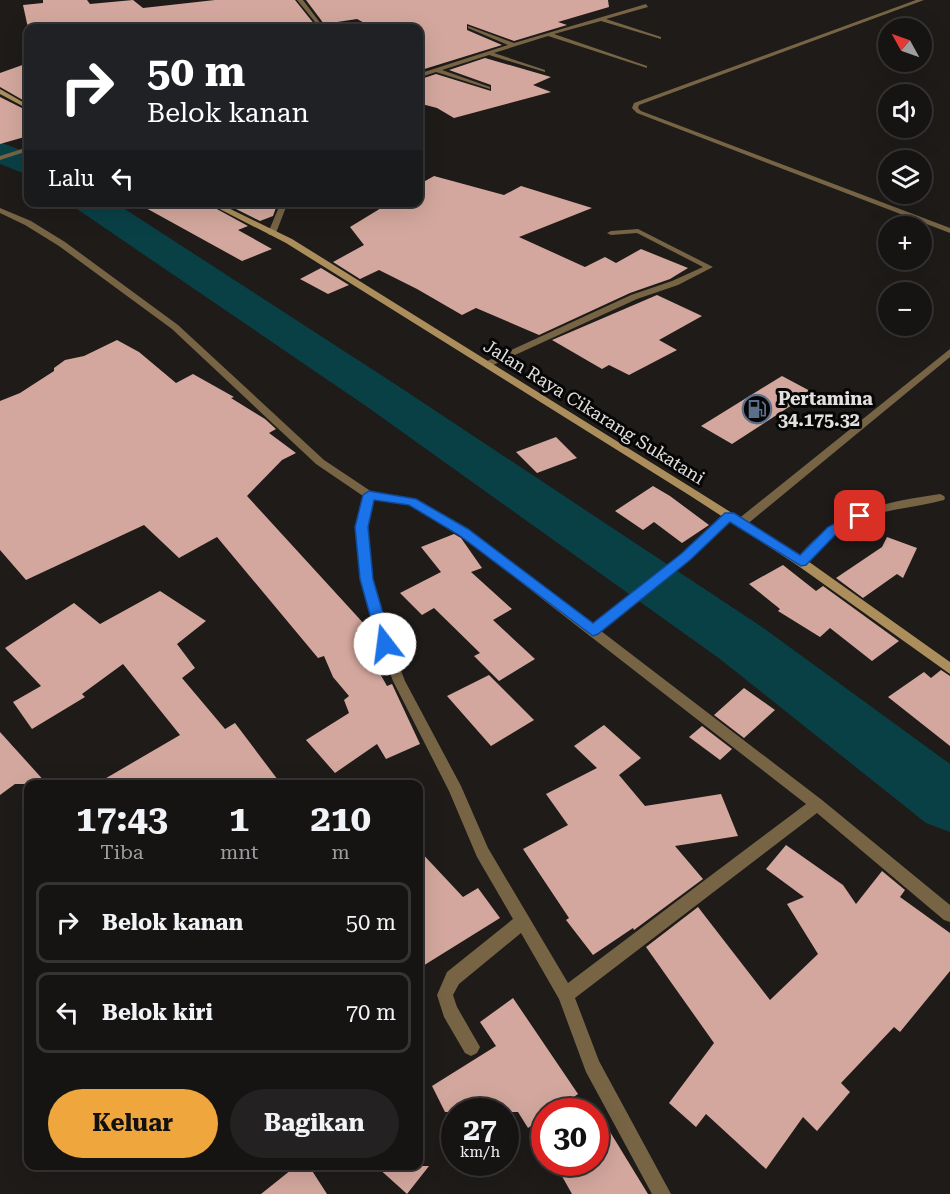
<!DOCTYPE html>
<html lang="id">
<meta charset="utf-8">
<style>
body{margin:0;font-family:"Roboto Serif",serif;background:#232121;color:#f1f3f6;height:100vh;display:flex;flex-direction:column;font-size:22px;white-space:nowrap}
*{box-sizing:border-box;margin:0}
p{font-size:20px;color:#9e9ea0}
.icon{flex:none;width:33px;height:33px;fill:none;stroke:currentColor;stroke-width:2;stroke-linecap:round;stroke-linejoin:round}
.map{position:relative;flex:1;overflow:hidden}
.drawer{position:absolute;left:24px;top:780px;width:399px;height:390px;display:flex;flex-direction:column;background:#161413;border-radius:12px;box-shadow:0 6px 24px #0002,0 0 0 2px #353333}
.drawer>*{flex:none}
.banner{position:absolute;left:24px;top:24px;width:399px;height:183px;border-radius:12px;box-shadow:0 6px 24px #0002,0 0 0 2px #353333;background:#202124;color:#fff;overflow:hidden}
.needle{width:39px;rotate:310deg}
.fabs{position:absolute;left:878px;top:18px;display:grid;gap:12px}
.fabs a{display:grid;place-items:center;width:54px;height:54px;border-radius:50%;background:#161413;box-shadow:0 6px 24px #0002,0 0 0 2px #353333;font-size:30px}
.speed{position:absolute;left:441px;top:1098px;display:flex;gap:12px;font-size:30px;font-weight:700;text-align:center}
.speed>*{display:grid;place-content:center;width:78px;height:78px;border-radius:50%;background:#161413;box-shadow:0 6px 24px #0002,0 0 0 2px #353333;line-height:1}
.speed small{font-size:15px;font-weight:400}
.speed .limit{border:9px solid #d22;background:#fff;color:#111}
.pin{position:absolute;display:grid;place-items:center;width:51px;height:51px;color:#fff;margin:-26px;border-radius:12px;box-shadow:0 3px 9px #0006}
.me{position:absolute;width:66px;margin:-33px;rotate:345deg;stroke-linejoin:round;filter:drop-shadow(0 0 4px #0008)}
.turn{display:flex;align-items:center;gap:21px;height:126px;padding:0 24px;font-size:27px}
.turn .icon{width:78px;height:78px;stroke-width:2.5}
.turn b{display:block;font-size:42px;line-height:51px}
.then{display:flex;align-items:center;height:57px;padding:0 24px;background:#0003;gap:12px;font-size:22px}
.eta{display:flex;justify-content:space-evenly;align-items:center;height:102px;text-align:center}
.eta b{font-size:36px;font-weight:700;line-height:42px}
.action{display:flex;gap:12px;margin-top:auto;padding:12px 24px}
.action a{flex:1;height:69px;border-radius:36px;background:#efa73d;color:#111;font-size:24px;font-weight:700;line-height:69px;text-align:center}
.action a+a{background:#232121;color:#f1f3f6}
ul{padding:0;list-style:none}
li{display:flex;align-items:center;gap:18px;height:81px;margin:0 12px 9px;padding:0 12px;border:3px solid #353333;border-radius:12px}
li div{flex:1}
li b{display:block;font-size:22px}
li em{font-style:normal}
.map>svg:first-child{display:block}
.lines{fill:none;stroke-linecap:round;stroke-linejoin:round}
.river{fill:#094046;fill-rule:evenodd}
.building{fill:#d3a79d}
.minor{fill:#766445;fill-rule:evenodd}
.tertiary{fill:#766445;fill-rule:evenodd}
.secondary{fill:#ab8e5b;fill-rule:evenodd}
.route{fill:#1a73e8;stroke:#114b97;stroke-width:1.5}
.labels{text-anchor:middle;stroke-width:6;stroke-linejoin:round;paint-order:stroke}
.poi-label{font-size:18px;font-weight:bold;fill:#e2dfde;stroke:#070606;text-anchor:start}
.street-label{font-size:18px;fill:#e2dfde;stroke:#070606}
</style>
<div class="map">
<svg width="950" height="1194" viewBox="0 0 950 1194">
<rect width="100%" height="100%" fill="#1e1b19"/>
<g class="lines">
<path class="river" d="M0 142 28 153V175L0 164Z
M72 202H114L398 386 762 627 950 764V832L926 823 720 659 366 406 77 209Z"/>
</g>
<path class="building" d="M43 0H87L90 4 133 0 143 8 215 0H295L315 25 292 28H28L23 5 43 3Z
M306 0H608L609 7 558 22 567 25 514 41 467 24V30L502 45 418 71V28H374L357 19 324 24Z
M485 58 551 77 533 85 551 92 454 118 437 108 418 103V80L436 74 491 91V85L449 70Z
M28 63V103L0 87V73Z
M0 97 28 111V136L0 144Z
M434 176 504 195 521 186 592 208 519 237 585 267 605 257 616 263 641 249 688 268 670 279 630 293 539 335 476 308 462 315 417 289 379 270 360 279 333 262 364 245 350 227 391 202H418V185Z
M135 202H204L248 226 238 230 272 249 242 261Z
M222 202H278L273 216 260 221Z
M321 268 349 285 328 294 300 279Z
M657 295 702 316 659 340 677 350 629 375 609 365 602 369 552 340Z
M117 340 139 352 176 383 193 374 234 397 231 398 265 419 276 429 269 433 296 453 282 460 247 496 366 626 356 631 387 686 392 684 420 744 386 759 377 744 335 773 306 740 349 713 344 700 349 696 333 677 324 656 318 658 217 537 179 558 144 525 26 580 0 550V401L20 393 54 371V368L65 360 84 356Z
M782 376 812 392 732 444 701 426Z
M556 437 577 458 537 473 516 452Z
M653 486 670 496 709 525 682 543 654 522 643 530 615 511Z
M454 534 461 538 482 568 471 572 512 609 493 620 535 659 499 681 474 656 480 653 434 608 422 615 400 593 441 572 421 547Z
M887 537 917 548 903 578 897 574 863 598 836 578 882 547Z
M783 565 816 591 823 586 899 641 872 661 830 628 820 637 778 611 780 609 749 584Z
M160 591 206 621 177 644 195 668 182 678 225 729 235 723 281 784H96L180 735 123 664 82 694 85 697 32 729 13 702 41 686 5 648 74 603 100 624Z
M941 670 950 676V746L888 697 924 672 931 678Z
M489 675 534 720 491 746 447 696Z
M744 688 775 710 744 738 714 715Z
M604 725 641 758 619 775 645 806 721 794 738 836 675 846 703 879 634 930 633 928 593 955 566 920 569 918 523 849 568 825 546 794 597 768 574 746Z
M702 726 732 749 720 760 689 737Z
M0 732 47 784H15L0 795Z
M786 845 843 885 856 904 882 871 905 890 900 897 950 933V971L900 1032 894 1027 841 1083 850 1092 817 1131 803 1117 766 1169 706 1114 696 1127 669 1103 714 1043 646 947 698 907 770 1000 818 954 787 904 804 897 766 869Z
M418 849 463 897 478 888 500 918 418 969Z
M513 998 578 1094 553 1112H544V1117L528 1128 518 1112H445L432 1086 496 1046 480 1022Z
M596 1109 648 1194H572L554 1162H596Z
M296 1166H309L327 1194H261Z
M376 1166H429L407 1194Z"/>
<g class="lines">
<path class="minor" d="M916 0H924L639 105 638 108 641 111 950 228V233L637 113 632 108 634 103Z
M646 4 648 7 606 19 661 37V39L601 21 554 34 647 66V68L548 36 494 53 545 70V72L489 55 442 70 490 87V89L436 72 418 78V74L508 45 468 28V26L514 43Z
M28 147V151L0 160V156Z
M0 208 31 221 65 242 178 325 324 460 372 492 416 499 468 529 593 625 681 554 725 513H733L735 516 733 519 689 560 601 631 822 800 950 905V922L944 920 817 813 575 998 599 1061 671 1194H652L586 1072 559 999 521 933 459 984 453 995 457 1007 480 1047 477 1053 471 1056 465 1053 444 1017 437 995 447 972 513 919 477 857 449 791 393 681 379 644 361 579 356 527 363 496 316 464 172 329 59 246 25 225 0 213ZM374 499 409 505 460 535 806 804 568 983 488 848 461 786 405 681 391 644 373 579 368 527Z
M638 229 713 267 678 285 637 299 491 366H485V362L631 295 672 281 703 267 637 233 611 235 607 233 611 231Z
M950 349V357L745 526H737L735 523 737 520Z
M940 494 944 496 945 498 944 500C906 510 866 509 834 535 823 543 815 555 805 565H797L795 562C829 513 884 502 940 494Z"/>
<path class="tertiary" d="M297 0H303L324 28H320Z
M281 202H288L276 233 269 235 268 233Z"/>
<path class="secondary" d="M0 89 28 105V109L0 94Z
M206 202H216L292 239 697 491 805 559 950 662V674L797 565 689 495 286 243Z"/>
</g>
<path class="route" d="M369 491 416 499 468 529 593 623 681 554 725 513H734L800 555 828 527 860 511 867 516 837 533 806 565 801 566 730 522 690 560 598 634 593 636 459 535 409 505 374 500 368 527 373 579 392 644 385 650 378 644 360 579 355 527 363 495Z"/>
<defs>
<g id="fuel-ring" transform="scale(1.5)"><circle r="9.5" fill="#070606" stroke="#5c6f8a" stroke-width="1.5"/><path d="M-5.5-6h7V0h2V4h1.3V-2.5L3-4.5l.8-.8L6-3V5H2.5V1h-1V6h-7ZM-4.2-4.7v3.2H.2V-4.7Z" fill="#5c6f8a"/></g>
</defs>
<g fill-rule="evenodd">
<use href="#fuel-ring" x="757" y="409"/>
</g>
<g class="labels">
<g class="poi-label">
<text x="778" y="405">Pertamina<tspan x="778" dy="21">34.175.32</tspan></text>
</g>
<g class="street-label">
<text transform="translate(594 412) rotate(32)" y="6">Jalan Raya Cikarang Sukatani</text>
</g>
</g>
</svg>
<div class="fabs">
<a><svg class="needle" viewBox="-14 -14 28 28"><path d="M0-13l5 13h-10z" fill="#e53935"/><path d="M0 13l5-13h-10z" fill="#9e9ea0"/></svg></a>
<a><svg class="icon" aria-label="sound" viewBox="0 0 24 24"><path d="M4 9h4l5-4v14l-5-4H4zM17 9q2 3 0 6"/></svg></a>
<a><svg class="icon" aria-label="layers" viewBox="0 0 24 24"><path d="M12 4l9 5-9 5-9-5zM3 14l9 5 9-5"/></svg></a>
<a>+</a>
<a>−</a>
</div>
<div class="speed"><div>27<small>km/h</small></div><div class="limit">30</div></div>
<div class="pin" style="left:860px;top:516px;background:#d93025"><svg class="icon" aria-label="arrive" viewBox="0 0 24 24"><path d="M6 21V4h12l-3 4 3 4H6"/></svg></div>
<svg class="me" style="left:385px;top:644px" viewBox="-20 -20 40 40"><circle r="19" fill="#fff"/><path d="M0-13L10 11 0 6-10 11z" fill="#1a73e8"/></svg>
<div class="banner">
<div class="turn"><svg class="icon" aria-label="right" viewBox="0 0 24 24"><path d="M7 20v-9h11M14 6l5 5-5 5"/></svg><div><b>50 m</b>Belok kanan</div></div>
<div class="then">Lalu<svg class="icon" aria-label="left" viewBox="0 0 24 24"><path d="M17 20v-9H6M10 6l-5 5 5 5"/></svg></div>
</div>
<section class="drawer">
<div class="eta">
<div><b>17:43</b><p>Tiba</p></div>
<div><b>1</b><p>mnt</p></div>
<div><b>210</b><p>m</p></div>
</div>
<ul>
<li><svg class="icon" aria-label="right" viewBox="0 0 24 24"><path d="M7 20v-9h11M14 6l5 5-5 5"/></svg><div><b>Belok kanan</b></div><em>50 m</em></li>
<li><svg class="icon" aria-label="left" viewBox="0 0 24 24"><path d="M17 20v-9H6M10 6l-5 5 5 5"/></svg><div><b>Belok kiri</b></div><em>70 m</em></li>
</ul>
<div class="action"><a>Keluar</a><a>Bagikan</a></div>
</section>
</div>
